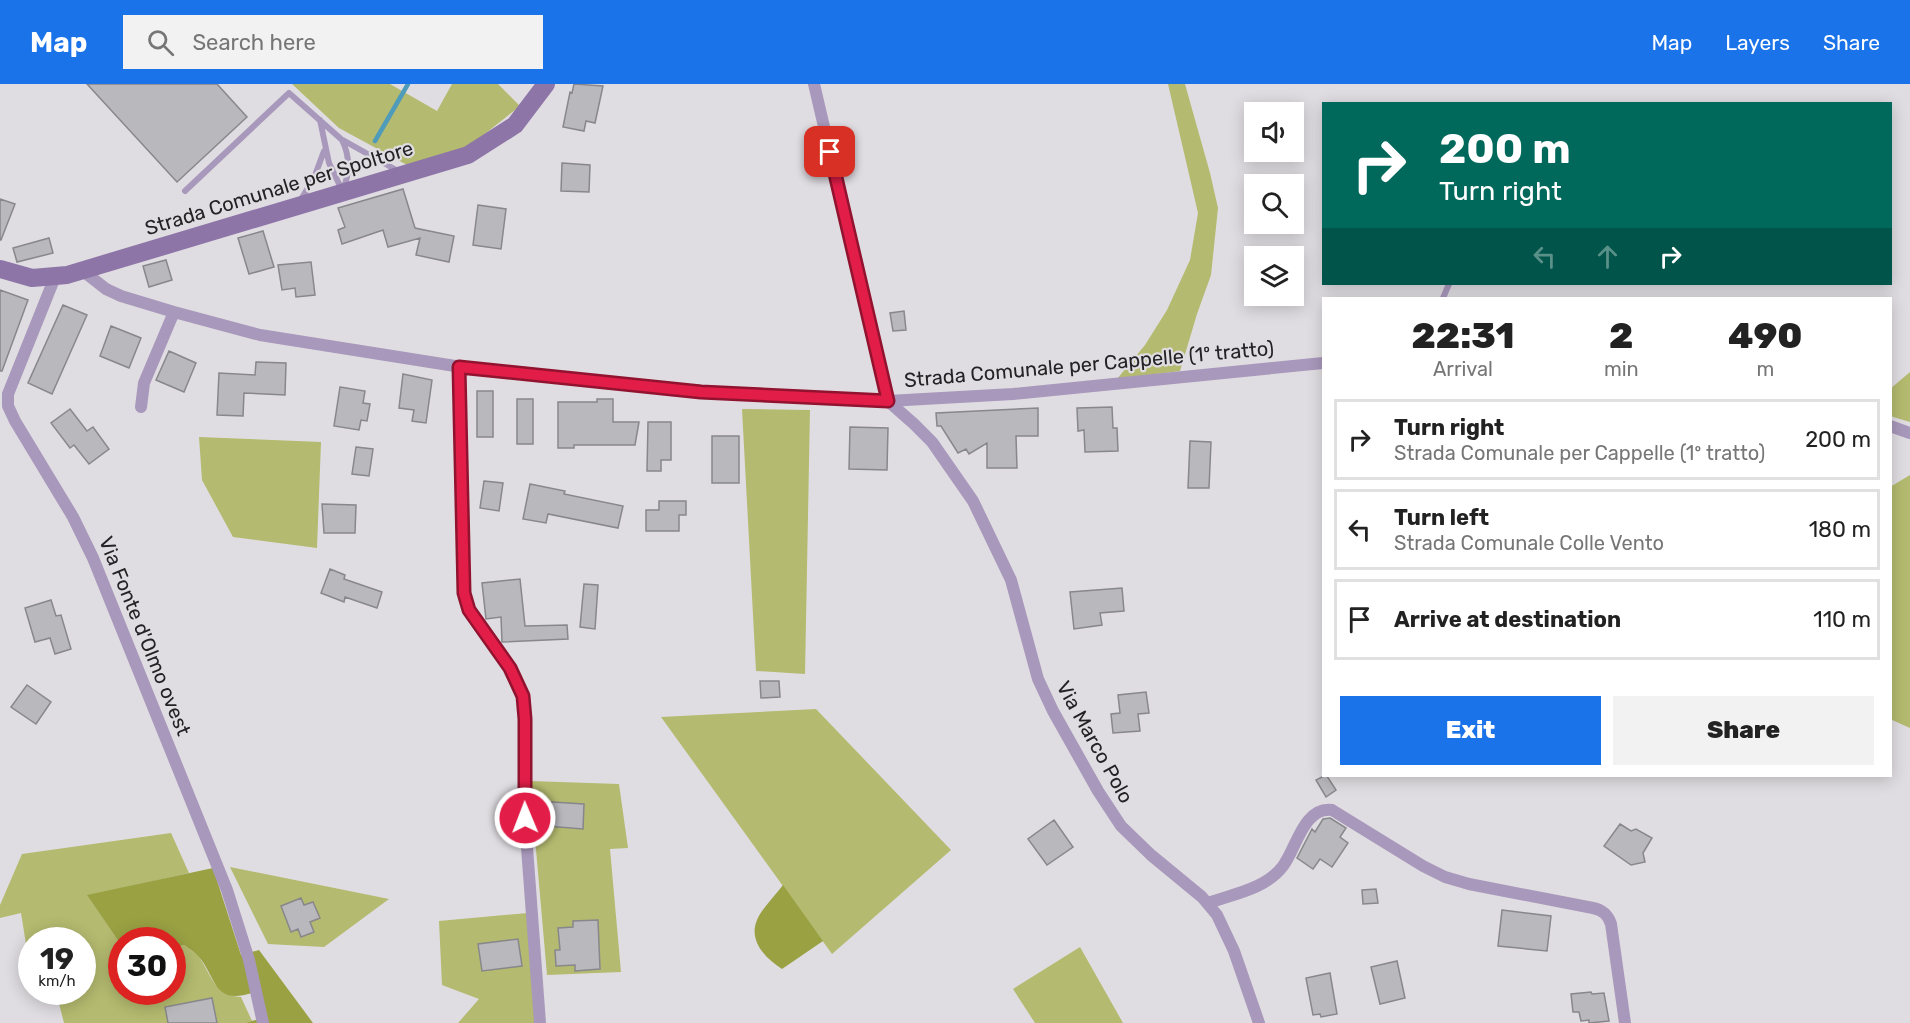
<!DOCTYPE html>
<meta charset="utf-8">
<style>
body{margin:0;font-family:Rubik,sans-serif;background:#f2f2f2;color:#222;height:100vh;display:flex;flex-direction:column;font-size:22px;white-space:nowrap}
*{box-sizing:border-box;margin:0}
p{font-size:20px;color:#767676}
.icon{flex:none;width:33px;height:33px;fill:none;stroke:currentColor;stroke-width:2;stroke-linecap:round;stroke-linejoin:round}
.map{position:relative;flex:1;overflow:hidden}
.drawer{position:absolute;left:1322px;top:213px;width:570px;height:480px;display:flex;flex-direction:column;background:#fff;border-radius:0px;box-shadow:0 3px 15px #0003}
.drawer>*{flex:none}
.top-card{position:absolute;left:1322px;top:18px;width:570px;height:183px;border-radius:0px;box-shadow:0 3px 15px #0003;background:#00695c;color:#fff;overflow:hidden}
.buttons{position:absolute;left:1244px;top:18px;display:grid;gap:12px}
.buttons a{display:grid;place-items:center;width:60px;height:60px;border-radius:0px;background:#fff;box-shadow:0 3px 15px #0003;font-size:30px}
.speed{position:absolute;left:18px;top:843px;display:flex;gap:12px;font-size:30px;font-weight:700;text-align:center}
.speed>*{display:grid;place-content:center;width:78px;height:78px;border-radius:50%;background:#fff;box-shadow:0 3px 15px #0003;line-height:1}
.speed small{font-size:15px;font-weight:400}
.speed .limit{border:9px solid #d22;background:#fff;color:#111}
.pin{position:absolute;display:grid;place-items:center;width:51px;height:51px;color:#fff;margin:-26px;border-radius:12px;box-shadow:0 3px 9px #0006}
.me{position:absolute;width:66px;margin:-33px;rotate:359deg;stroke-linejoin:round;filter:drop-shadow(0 0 4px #0008)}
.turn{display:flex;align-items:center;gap:21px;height:126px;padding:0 18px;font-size:27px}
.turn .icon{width:78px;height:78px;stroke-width:2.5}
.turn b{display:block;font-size:42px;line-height:51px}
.lanes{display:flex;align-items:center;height:57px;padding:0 18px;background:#0003;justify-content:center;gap:30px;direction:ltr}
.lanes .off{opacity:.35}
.eta{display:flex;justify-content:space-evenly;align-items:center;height:102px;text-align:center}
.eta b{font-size:36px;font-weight:800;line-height:42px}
.primary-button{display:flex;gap:12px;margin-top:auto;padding:12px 18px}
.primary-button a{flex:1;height:69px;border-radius:0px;background:#1a73e8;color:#fff;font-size:24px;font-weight:800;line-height:69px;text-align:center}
.primary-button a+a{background:#f2f2f2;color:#222}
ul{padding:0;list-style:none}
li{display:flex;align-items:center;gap:18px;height:81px;margin:0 12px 9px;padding:0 6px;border:3px solid #e0e0e0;border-radius:0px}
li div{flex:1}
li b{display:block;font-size:22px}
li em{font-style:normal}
header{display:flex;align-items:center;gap:36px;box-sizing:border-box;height:84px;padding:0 30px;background:#1a73e8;color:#fff}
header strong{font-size:28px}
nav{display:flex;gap:33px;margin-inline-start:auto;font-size:21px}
.search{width:420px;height:54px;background:#f2f2f2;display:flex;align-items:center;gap:15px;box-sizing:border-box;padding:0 21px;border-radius:0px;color:#767676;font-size:22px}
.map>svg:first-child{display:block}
.green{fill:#b4ba6f}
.forest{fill:#9aa143}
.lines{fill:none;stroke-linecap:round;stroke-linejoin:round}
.stream{stroke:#4e9cba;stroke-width:4.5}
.building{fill:#b9b8bd;stroke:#88878b;stroke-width:1.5}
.lane{stroke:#a898bb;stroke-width:6}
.street{stroke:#a898bb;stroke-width:12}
.secondary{stroke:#8d75a8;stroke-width:18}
.route-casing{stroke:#92132f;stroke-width:15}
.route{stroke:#e11d48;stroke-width:10}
.labels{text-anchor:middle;stroke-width:4.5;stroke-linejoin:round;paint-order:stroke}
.street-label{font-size:20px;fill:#232224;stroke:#e0dde2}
</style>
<header>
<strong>Map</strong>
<div class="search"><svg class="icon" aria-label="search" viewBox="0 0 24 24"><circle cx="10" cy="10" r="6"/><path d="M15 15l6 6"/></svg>Search here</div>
<nav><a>Map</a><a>Layers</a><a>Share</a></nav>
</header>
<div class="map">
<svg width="1910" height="939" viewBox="0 0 1910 939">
<rect width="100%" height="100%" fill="#e0dde2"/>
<path class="green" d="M292 0H390L437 27 452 0H498L520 22 467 64 407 81 339 44Z
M1168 0H1185L1210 89 1218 124 1211 191 1197 230 1180 287 1117 295 1145 261 1167 226 1190 176 1198 129Z
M1910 288V338L1890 332V305Z
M742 325 810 326 805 590 756 587Z
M199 353 321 358 317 464 233 453 202 396Z
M1910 391V644L1890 635V403Z
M816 625 951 766 832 870 661 633Z
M530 697 619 700 628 764 610 765 621 888 547 891Z
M171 749 189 789 88 812 121 861 122 908H172L173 864 184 861C189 865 195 868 199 873 212 892 214 911 241 913L252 937 245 939H64L56 908H82V856H32L31 891 21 829 0 834V821L22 770Z
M230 783 389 815 324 863 268 860Z
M528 829 536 939H458L479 915 442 901 439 837Z
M1080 863 1123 939H1035L1013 905Z"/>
<path class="forest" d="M213 784 241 871 259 866 313 939H245L259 935 252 909C211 922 217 890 196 870 193 867 188 864 184 861L173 864 172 856H122L121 861 87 811Z
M783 801 823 857 782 885C766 875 748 857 757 836 762 824 775 812 783 801Z"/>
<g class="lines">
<path class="stream" d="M375 57 408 0"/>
</g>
<path class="building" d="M87 0H217L247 33 177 98Z
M574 0 603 2 595 39 586 37 584 47 563 43 570 8 572 9Z
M562 79 590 81 589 108 561 107Z
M403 105 415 144 454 152 449 178 416 171 420 154 388 163 383 146 342 160 338 146 345 143 338 124Z
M0 115 15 120 1 156H0Z
M478 121 506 125 501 165 473 161Z
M263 147 274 183 249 190 238 154Z
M49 154 53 169 17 178 13 164Z
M166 176 172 196 149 203 143 182Z
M311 178 315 211 296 213 295 204 282 206 278 181Z
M0 206 28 216 2 287H0Z
M63 221 87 231 52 310 28 299Z
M904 227 906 246 893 247 890 229Z
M111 242 141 254 129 284 100 272Z
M169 267 196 279 184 308 156 296Z
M256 278 286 279 285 311 244 309 243 332 217 331 219 289 255 291Z
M403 290 432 296 426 339 412 337 414 326 399 324Z
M340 303 365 307 363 319 370 320 367 337 361 336 359 346 334 342Z
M477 307H493V353H477Z
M517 315H533V360H517Z
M597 315H613V338H639L635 361H574V364H558V318H597Z
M1112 323 1113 344H1117L1118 367 1085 368 1084 346 1078 347 1077 324Z
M1038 324V352H1016L1017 384H987V359L969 370 966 365 958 369 941 342H937L936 329Z
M70 325 87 347 93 343 109 365 89 380 74 361 70 364 51 339Z
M648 338H671V376H661V387H647Z
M850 343 888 344 887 386 849 385Z
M712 352H739V399H712Z
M1190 357 1211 358 1209 404H1188Z
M356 363 373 365 369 392 352 390Z
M484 397 503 399 499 427 480 424Z
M530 400 565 407 564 410 623 422 618 444 548 430 546 439 523 435Z
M659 417H686V431H679V447H646V426H659Z
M322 420 356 421 355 449H324Z
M330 485 345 491 344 495 382 508 377 524 345 513 344 518 321 509Z
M520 495 525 542 567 541 568 555 502 558 501 533 486 535 482 499Z
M584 500 598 501 595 545 580 543Z
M1122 504 1124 527 1100 529 1102 541 1074 545 1070 508Z
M51 516 56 532 61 531 71 565 55 570 50 554 35 558 25 524Z
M760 597H779L780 613 761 614Z
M27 601 51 618 36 640 11 623Z
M1146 608 1149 629 1138 630 1140 647 1113 649 1111 630 1120 629 1118 611Z
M1324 692H1327L1336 706 1326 713 1316 696Z
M535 717 584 720 583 745 534 741Z
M1330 734 1346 744 1340 753 1348 759 1332 783 1320 775 1313 785 1297 774 1312 745 1315 748 1323 735Z
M1054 736 1073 763 1047 781 1028 755Z
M1620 740 1631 747 1636 745 1652 754 1643 769 1645 778 1631 781 1604 762Z
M1376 805 1378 819 1363 820 1362 806Z
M301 814 304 821 313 818 320 834 310 838 314 848 301 853 298 845 291 848 281 822Z
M1502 826 1551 832 1547 867 1498 862Z
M598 836 600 885 575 887V881L556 882 555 866H560L558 844 573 843V837Z
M518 855 522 882 482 887 478 860Z
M1397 877 1405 914 1380 920 1371 883Z
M1330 889 1337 930 1321 933 1320 930 1313 931 1306 894Z
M1591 908 1592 910 1604 909 1609 937 1589 939V936L1581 937 1579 928H1573L1571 910Z
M212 914 217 939H168L165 923Z"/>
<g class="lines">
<path class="lane" d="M320 36 329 79 342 106
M342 56C350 72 350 87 344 103
M185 107 289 9 341 55 398 87
M300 117 314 94 324 67
M1443 214 1449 200"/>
<path class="street" d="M814 0 888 317 914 340 932 358 973 417 1011 496 1038 595 1053 627 1098 707 1121 742 1151 771 1202 813 1217 831 1234 867 1259 939
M83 187 106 205 121 212 174 228 260 251 474 285 701 308 888 317 1013 310 1323 279
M55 193 8 310V322L15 337 73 433 93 474 227 806 249 876 263 939
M459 283 464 513C477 553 517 577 525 620L526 750 540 939
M141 323 144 299 174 228
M1890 342 1910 349
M1208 819C1233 810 1266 805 1283 782 1296 765 1304 722 1332 726L1423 782 1445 793 1469 800 1593 824C1603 826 1608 831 1611 840L1625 939"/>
<path class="secondary" d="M0 185 32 194 67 191 468 71 515 41 546 0"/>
</g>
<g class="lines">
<g class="route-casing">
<path id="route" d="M525 734V635L523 612 510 584 469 526 464 509 459 283 701 308 888 317 830 68"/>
</g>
<use href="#route" class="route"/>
</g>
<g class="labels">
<g class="street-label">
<text transform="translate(279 104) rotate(-17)" y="7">Strada Comunale per Spoltore</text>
<text transform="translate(1089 280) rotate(-5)" y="7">Strada Comunale per Cappelle (1º tratto)</text>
<text transform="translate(145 552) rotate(68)" y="7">Via Fonte d'Olmo ovest</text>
<text transform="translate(1095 658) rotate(61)" y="7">Via Marco Polo</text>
</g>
</g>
</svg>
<div class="buttons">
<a><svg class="icon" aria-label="sound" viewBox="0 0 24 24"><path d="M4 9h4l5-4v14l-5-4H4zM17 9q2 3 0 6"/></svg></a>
<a><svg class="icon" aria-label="search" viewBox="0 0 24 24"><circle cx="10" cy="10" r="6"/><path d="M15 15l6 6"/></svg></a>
<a><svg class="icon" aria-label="layers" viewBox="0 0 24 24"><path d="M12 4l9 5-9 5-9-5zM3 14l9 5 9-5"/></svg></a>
</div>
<div class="speed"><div>19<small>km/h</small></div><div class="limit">30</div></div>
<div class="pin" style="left:830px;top:68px;background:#d93025"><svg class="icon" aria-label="arrive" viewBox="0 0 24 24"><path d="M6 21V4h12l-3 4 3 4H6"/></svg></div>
<svg class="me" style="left:525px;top:734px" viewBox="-20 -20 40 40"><circle r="17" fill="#e11d48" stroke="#fff" stroke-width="3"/><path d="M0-11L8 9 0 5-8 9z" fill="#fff"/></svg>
<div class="top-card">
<div class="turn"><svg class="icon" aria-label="right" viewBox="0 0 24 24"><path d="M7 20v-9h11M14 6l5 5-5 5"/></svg><div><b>200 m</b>Turn right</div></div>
<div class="lanes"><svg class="icon off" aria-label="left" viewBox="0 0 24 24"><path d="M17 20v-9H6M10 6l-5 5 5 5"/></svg><svg class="icon off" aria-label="ahead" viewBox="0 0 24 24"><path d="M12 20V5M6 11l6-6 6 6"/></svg><svg class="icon" aria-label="right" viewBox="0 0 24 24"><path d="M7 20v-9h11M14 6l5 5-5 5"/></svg></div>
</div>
<section class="drawer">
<div class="eta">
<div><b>22:31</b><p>Arrival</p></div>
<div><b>2</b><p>min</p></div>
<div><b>490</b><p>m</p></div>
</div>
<ul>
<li><svg class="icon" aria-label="right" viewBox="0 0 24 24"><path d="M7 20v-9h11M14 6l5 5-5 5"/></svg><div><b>Turn right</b><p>Strada Comunale per Cappelle (1º tratto)</p></div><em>200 m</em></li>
<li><svg class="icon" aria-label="left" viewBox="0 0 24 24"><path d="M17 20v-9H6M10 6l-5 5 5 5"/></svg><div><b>Turn left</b><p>Strada Comunale Colle Vento</p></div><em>180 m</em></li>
<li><svg class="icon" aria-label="arrive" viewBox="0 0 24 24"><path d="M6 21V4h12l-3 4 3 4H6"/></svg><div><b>Arrive at destination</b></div><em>110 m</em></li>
</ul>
<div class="primary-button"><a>Exit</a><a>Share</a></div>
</section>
</div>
